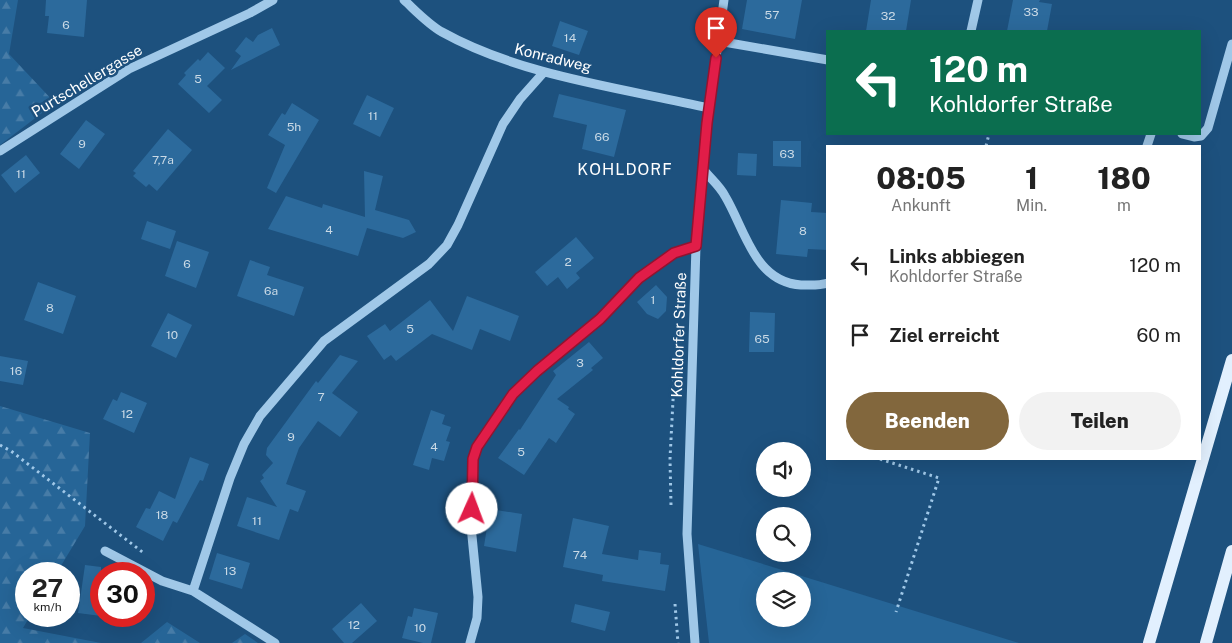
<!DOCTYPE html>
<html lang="de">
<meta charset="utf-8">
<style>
body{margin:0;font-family:"Public Sans",sans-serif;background:#f2f2f2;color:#222;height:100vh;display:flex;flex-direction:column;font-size:19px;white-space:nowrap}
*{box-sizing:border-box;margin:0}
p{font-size:16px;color:#767676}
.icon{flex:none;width:28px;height:28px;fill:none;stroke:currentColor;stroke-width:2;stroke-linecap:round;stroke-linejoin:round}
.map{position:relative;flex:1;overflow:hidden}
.panel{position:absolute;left:826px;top:145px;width:375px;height:315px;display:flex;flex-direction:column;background:#fff;border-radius:0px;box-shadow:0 5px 20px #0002}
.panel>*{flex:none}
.guide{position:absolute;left:826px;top:30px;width:375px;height:105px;border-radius:0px;box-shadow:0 5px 20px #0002;background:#0b6e4f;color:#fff;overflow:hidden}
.controls{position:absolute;left:756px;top:442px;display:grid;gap:10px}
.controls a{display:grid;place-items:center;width:55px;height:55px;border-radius:50%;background:#fff;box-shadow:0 5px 20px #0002;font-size:25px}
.speed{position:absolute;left:15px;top:562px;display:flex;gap:10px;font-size:25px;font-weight:700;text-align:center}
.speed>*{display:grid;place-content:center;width:65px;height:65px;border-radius:50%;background:#fff;box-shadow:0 5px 20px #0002;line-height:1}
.speed small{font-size:12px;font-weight:400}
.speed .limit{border:8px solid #d22;background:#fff;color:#111}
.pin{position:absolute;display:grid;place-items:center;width:42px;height:42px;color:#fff;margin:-51px -21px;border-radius:50% 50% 50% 0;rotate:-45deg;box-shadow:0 0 5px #0007}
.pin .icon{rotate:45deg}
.me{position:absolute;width:55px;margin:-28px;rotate:2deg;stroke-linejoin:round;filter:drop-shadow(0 0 4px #0008)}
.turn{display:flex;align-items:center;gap:18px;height:105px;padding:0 20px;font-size:22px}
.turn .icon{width:65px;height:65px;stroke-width:2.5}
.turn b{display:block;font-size:35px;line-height:42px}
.eta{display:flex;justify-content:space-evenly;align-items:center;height:85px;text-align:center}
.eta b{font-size:30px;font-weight:800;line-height:35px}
.cta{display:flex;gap:10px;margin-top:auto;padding:10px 20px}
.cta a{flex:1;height:58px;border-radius:30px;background:#82673d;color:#fff;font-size:20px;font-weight:800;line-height:58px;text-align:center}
.cta a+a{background:#f2f2f2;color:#222}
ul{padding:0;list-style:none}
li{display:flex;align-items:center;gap:15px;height:70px;padding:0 20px}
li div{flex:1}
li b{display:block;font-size:19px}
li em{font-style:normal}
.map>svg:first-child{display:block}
.green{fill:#266597;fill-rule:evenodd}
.forest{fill:url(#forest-firs)}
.building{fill:#2c6a9c}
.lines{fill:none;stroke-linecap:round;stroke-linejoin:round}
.path{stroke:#a0c8e8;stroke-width:3;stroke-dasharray:2.5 4;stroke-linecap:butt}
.minor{stroke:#a0c8e8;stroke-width:9}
.major{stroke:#e2f0fe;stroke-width:12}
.route-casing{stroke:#92132f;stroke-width:12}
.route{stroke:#e11d48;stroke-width:9}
.labels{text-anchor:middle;stroke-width:5;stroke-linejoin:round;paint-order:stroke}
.number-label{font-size:12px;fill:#cadae6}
.street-label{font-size:15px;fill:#fff;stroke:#1d517e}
.neighbourhood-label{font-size:16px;letter-spacing:1px;fill:#fff;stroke:#1d517e}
</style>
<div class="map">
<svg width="1232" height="643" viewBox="0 0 1232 643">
<defs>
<pattern id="forest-firs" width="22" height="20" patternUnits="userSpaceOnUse" patternTransform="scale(1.25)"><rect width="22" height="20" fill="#266597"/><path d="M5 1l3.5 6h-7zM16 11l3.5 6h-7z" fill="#477ca7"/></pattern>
</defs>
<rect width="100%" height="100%" fill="#1d517e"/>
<path class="green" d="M698 544 1019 643H709ZM765 581H802V619H765Z"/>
<path class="forest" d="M0 0H18L9 54 55 103 0 145Z
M0 406 90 433 85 526 56 574H26V616H30L23 628 101 643H0Z
M167 622 200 643H141Z
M245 634 258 643H232Z"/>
<path class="building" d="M46 0H87L84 37 47 33 49 16H45Z
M747 0H802L795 39 742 29Z
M871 0H911L906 31H866Z
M1013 0H1040L1039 2 1052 4 1047 31H1007Z
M560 21 588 31 579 55 552 46Z
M272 28 280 45 231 70 241 56 235 51 246 37 253 42 258 35Z
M208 52 225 68 207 86 222 100 209 113 178 84 186 75 184 73 198 59 200 61Z
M559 94 626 110 614 157 582 149 587 125 553 117Z
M367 95 394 108 380 137 353 124Z
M292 103 319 120 276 193 267 188 285 145 268 135 282 113 285 115Z
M86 120 105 134 79 169 60 154Z
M168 129 192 150 157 191 149 184 146 187 133 176 136 173 133 171Z
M773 141H801V167L773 166Z
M738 153 757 154 756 176 737 175Z
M26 155 40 173 15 193 1 175Z
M364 171 383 176 375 210 409 220 416 232 403 238 367 228 358 256 268 229 286 196 322 208 323 204 365 217Z
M781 200 812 203 811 212 828 213V250L808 249 807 257 776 254Z
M147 221 176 231 170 249 141 239Z
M576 237 594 258 576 273 580 278 567 289 558 277 547 286 535 272Z
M177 241 209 252 196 288 165 276Z
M250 260 270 267 267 275 304 287 294 316 237 296Z
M38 282 76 296 63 334 24 320Z
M656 285 667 297 666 311 658 319 647 314 637 302Z
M467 296 519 316 510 341 480 329 472 350 432 334 396 361 391 355 384 360 367 336 385 324 390 331 430 300 453 331Z
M750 312 775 313 774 352H749Z
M168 313 192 325 176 358 151 346Z
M589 342 603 358 591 368 593 370 557 399 569 407 568 409 575 414 556 443 549 438 524 475 498 458 519 429 520 430 556 375 553 371Z
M340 355 358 361 332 393 358 412 340 437 318 421 299 448 286 484 306 491 298 512 290 509 279 540 237 526 247 497 277 507 260 481 264 478 262 475 273 463 266 455 267 448 316 381 318 383Z
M0 356 28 361 23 385 0 381Z
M121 392 147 403 134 433 103 419 113 399 117 401Z
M431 410 445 415 442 424 451 427 446 441 450 442 444 461 432 458 429 470 413 465Z
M190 457 209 464 203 481 200 480 177 523 173 521 163 541 136 527 146 508 150 509 159 491 175 499Z
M490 509 522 514 516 552 484 546Z
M573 518 609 526 602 554 638 560 639 550 661 553 660 564 669 565 665 591 602 581 603 575 563 567Z
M217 553 250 563 242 589 209 579Z
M85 565 101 567V616L78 613Z
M361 603 377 621 352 643H344L332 629Z
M575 604 610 612 605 631 571 622Z
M414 608 438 613 431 643H423L402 638 408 616 412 617Z"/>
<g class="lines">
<path class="path" d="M986 146 989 134
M0 445 11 451 145 554
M880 459 939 478 896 612
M671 505 670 459 677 322
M675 604 678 643"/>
<path class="minor" d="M404 0C416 11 428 24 442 32 521 76 622 88 709 108
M971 31 978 0
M718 41 828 60
M1182 134 1194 137 1201 136 1208 128 1232 44
M1147 146 1151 134
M0 151 129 69 250 13 273 0
M703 169C710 178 720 186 725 196 745 229 754 282 801 285 810 285 818 286 828 283
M105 551 162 581 193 591 275 643
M193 591 230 478 244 444 260 416 324 341 429 264 447 245 458 225 503 124 520 99 544 72
M470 643 477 618 478 597 471 526 473 459 477 447 513 393 537 371 599 319 639 278 674 253 696 246
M695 643 687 534 696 246 709 108 724 0"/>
<path class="major" d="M1149 643 1232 360
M1206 643 1232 551"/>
</g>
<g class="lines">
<g class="route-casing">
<path id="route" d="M472 509 473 459 477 447 513 394 537 371 600 319 639 278 674 253 696 246 707 123 716 58"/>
</g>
<use href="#route" class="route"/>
</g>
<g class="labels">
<g class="number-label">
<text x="1031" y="16">33</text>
<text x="772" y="19">57</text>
<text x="888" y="20">32</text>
<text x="66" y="29">6</text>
<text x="570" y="42">14</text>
<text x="198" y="83">5</text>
<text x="373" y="120">11</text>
<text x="294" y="131">5h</text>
<text x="602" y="141">66</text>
<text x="82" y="148">9</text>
<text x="787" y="158">63</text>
<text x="163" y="164">7,7a</text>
<text x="21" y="178">11</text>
<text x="329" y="234">4</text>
<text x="803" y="235">8</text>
<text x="568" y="266">2</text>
<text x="187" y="268">6</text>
<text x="271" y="295">6a</text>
<text x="653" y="304">1</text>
<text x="50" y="312">8</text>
<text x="410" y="333">5</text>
<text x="172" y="339">10</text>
<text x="762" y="343">65</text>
<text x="580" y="367">3</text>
<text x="16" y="375">16</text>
<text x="321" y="401">7</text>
<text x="127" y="418">12</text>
<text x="291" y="441">9</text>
<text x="434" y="451">4</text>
<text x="521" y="456">5</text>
<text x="162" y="519">18</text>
<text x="257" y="525">11</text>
<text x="580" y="559">74</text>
<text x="230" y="575">13</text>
<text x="354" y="629">12</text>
<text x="420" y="632">10</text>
</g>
<g class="street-label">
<text transform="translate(553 58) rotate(14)" y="5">Konradweg</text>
<text transform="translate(87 81) rotate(-31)" y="5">Purtschellergasse</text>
<text transform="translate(679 335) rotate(-88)" y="5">Kohldorfer Straße</text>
</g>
<g class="neighbourhood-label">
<text x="625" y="175">KOHLDORF</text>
</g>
</g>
</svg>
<div class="controls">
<a><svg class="icon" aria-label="sound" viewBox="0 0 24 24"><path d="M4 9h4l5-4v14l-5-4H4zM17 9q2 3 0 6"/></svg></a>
<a><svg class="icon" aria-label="search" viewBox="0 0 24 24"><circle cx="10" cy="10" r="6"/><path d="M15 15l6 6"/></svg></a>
<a><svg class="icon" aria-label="layers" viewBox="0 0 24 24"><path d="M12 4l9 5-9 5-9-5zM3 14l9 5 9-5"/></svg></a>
</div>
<div class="speed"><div>27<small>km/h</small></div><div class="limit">30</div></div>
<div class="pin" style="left:716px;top:58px;background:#d93025"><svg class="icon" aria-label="arrive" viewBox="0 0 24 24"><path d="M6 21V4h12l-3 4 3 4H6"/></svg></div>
<svg class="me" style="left:472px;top:509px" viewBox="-20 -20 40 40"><circle r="19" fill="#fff"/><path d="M0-13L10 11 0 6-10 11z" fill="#e11d48"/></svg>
<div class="guide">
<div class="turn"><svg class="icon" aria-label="left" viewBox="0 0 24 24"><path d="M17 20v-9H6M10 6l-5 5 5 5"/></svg><div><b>120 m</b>Kohldorfer Straße</div></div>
</div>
<section class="panel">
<div class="eta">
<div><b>08:05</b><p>Ankunft</p></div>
<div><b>1</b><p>Min.</p></div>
<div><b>180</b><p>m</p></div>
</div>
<ul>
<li><svg class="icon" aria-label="left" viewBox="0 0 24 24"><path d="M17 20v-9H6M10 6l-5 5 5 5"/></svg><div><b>Links abbiegen</b><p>Kohldorfer Straße</p></div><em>120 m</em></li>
<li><svg class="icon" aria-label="arrive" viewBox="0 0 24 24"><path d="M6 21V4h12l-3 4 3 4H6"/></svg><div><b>Ziel erreicht</b></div><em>60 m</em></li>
</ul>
<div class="cta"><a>Beenden</a><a>Teilen</a></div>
</section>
</div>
